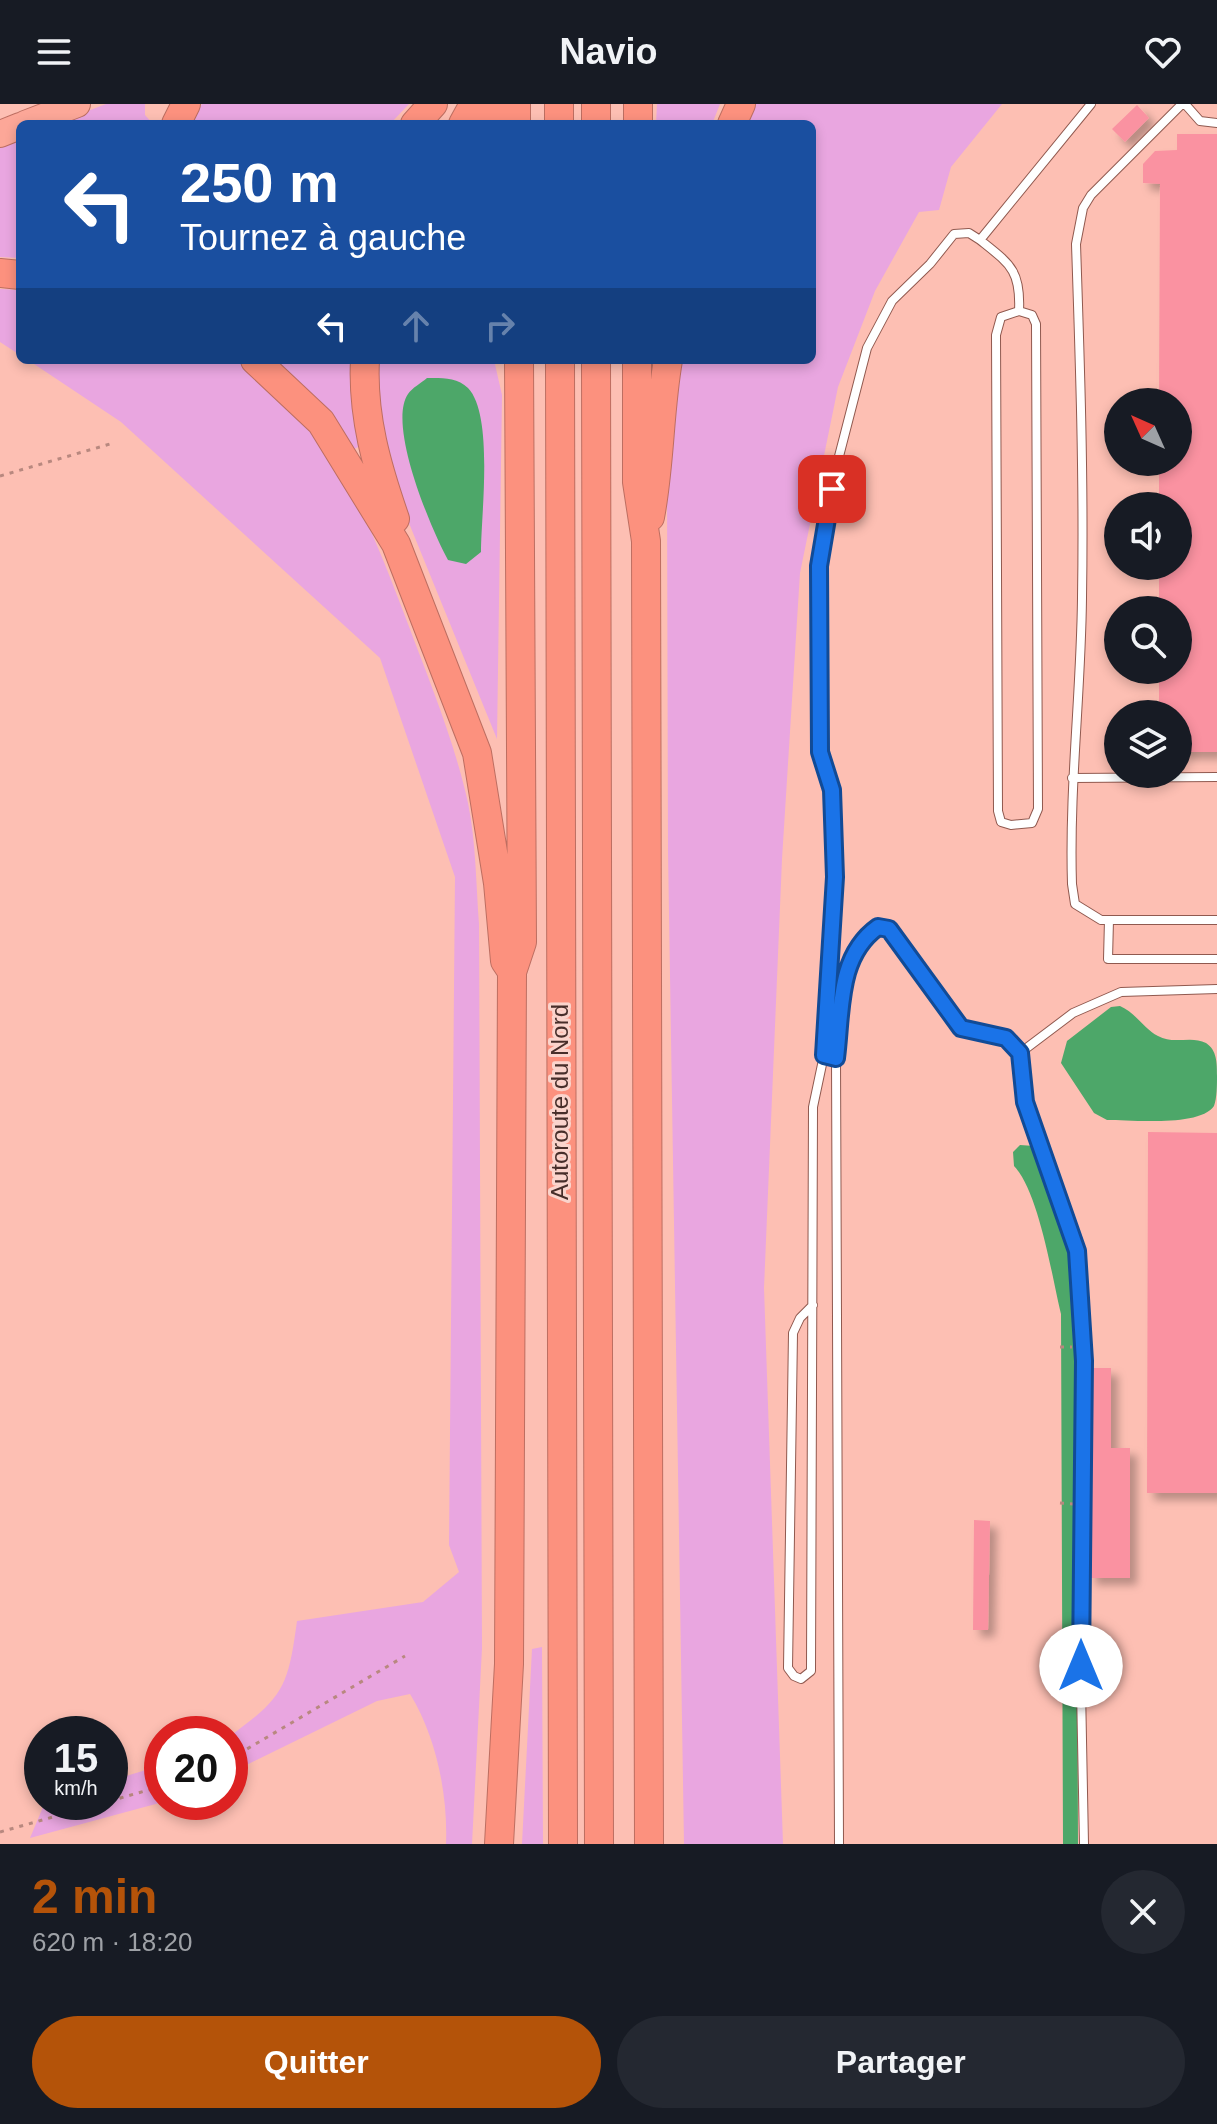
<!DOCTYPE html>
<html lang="fr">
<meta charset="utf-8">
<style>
body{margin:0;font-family:Arial,sans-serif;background:#242831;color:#f1f3f6;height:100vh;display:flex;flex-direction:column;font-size:30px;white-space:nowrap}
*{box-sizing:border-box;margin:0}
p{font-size:26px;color:#9ea1a6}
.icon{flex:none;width:44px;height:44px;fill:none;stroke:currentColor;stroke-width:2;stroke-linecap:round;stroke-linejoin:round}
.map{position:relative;height:1740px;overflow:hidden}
.side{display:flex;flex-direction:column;background:#171b24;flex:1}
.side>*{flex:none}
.top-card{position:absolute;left:16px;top:16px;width:800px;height:244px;border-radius:12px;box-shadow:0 4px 12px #0003;background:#1a4fa0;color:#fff;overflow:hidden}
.needle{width:52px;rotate:315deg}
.buttons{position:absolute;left:1104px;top:284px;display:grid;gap:16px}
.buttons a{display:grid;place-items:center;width:88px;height:88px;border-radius:50%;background:#171b24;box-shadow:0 4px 12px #0003;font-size:40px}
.speed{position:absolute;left:24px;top:1612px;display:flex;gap:16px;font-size:40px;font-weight:700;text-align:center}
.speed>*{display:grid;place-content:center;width:104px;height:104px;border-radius:50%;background:#171b24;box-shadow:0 4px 12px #0003;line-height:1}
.speed small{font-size:20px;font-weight:400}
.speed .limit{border:12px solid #d22;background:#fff;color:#111}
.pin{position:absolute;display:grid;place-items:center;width:68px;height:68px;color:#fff;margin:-34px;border-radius:16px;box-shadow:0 4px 12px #0006}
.me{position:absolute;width:88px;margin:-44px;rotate:0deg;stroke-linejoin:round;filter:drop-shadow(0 0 6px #0008)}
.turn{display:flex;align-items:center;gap:28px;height:168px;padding:0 32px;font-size:36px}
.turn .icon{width:104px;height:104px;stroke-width:2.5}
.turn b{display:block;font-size:56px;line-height:68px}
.lanes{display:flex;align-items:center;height:76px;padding:0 32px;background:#0003;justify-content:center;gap:40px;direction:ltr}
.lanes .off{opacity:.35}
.round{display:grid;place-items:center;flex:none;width:84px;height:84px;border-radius:42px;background:#242831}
.overview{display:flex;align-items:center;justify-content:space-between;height:136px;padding:0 32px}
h1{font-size:48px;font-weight:700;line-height:60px;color:#b45309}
.action{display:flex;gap:16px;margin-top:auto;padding:16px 32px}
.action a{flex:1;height:92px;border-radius:48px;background:#b45309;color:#fff;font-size:32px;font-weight:700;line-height:92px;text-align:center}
.action a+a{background:#242831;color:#f1f3f6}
header{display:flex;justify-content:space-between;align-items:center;height:104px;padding:0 32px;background:#171b24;font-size:36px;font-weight:700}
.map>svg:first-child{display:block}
.green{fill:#e9a6e0}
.water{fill:#4da769}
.building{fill:#fa92a1;filter:url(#shadow)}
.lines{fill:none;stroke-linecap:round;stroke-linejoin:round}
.service-casing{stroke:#90594f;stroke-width:10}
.trunk-casing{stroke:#bd6e61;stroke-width:28}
.motorway-casing{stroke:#bd6e61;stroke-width:30}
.path{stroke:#b8887f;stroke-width:3;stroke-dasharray:4 6;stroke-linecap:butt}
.service{stroke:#fff;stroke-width:8}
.trunk{stroke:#fca798;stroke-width:26}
.motorway{stroke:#fc917e;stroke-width:28}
.route-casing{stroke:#114b97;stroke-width:20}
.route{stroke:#1a73e8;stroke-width:14}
.labels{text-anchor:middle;stroke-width:6;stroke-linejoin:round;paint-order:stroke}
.street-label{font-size:24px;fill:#472e2a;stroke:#fad4cc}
</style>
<header><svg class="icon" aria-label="menu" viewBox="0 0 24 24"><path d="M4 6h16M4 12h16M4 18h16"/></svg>Navio<svg class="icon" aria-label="heart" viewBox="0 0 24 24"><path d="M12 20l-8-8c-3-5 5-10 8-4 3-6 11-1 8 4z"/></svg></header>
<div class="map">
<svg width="1217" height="1740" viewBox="0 0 1217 1740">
<defs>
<filter id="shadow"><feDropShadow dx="7" dy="7" stdDeviation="4" flood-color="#0004"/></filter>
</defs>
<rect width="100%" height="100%" fill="#fdbfb3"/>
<path class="green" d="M106 0H145V11L153 20H54Z
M202 0H409L390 20H189Z
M657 0H720L712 20H656Z
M754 0H1002L951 63 939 106 919 108 875 187 838 283 800 469 782 755 764 1184 783 1740H684L668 747 667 377 674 256H812V20H745Z
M20 33V154L0 153V41Z
M0 185 20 186V251L0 238Z
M28 256H241C338 338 364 404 408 520 430 579 454 636 468 699 476 738 476 780 479 820L482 1544 472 1740H446C448 1690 436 1632 410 1590L377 1597 230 1669V1632C284 1593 288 1583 297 1517L423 1498 459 1468 449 1441 455 773 380 554 121 318Z
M270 256H352L350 279 358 343 351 347Z
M378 256H494L502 291 497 635 391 375 376 289Z
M542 1543 543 1740H522L532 1545Z
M162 1661 163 1698 30 1734 43 1703 55 1698H110V1677Z"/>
<path class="water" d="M427 274C441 274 457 273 468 284 494 311 481 410 481 448L466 460 448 456C431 425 387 321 408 290 412 284 421 279 427 274Z
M1120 902C1136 909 1144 925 1158 932 1174 941 1191 931 1206 939 1217 946 1217 959 1217 972 1217 981 1217 994 1214 1002 1200 1023 1131 1016 1107 1016L1094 1009 1061 959 1067 937 1111 903Z
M1020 1041 1034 1042 1062 1118 1076 1189 1078 1740H1063L1061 1210C1052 1173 1039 1088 1014 1062L1013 1048Z"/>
<path class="building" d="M1137 1 1149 14 1125 38 1112 25Z
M1177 30H1217V648H1178V610H1159V566H1178V506H1159V462H1178V402H1159V358H1178V298H1159L1160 80 1143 79V60L1155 47 1177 46Z
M1148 1028 1217 1029V1389H1147Z
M1089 1264H1111V1344H1130V1474H1089Z
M974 1416 990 1417 988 1526H973Z"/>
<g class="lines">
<g class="service-casing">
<path id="service" d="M1182 0 1091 91 1083 104 1076 140C1080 258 1084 376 1082 494 1081 590 1069 684 1072 780L1075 800 1101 816H1217
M1185 0 1200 17 1217 19
M1019 207 1032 211 1036 220 1038 705 1032 719 1011 721 1001 718 998 707 996 231 1001 213Z
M1019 207C1021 166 1010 160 980 136L1091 0
M1072 674 1217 673
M1109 816 1108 855H1217
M1020 949 1025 998 1069 1120 1081 1177 1084 1257V1489L1080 1532 1084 1740
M827 952 824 951 835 773 832 686 820 648 819 462 837 360 867 244 892 197 930 160 954 130 969 129 980 136
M813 1201 800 1214 793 1229 788 1564 794 1572 801 1575 811 1567 813 1003 824 951
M839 1740 836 954C842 908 837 851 878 823L889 825 961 924 1006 934 1020 949 1073 909 1121 888 1217 885"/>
</g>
<g class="trunk-casing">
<path id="trunk" d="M25 20 77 0
M0 30 20 22"/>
</g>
<g class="motorway-casing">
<path id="motorway" d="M494 0V20
M516 0V20
M559 0V20
M596 0V20
M176 20 186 0
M415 20 433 0
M463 20 474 0
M638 20V0
M732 20 741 0
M0 169 20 171
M255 256 321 318 396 440 477 649 498 779 505 857 511 866
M365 256C362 312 377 363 395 415
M560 256 563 1740
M596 256 599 1740
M637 256V378L646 437 649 1740
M650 413C660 361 659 308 668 256
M499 1740 509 1560 512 868 522 838 519 256"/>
</g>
<path class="path" d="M0 372 110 340
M1060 1243H1072
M1060 1399 1073 1400
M230 1655 405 1552
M110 1697 162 1682
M0 1728 106 1698"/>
<use href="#service" class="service"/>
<use href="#trunk" class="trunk"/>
<use href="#motorway" class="motorway"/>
</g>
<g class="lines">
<g class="route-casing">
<path id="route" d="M832 385 819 462 820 648 832 686 835 773 824 951 836 954C842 907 837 852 878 823L889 825 961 924 1006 934 1020 949 1025 998 1077 1147 1084 1257 1081 1562"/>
</g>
<use href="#route" class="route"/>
</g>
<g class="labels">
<g class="street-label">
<text transform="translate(560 998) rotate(-90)" y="8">Autoroute du Nord</text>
</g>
</g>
</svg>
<div class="buttons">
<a><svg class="needle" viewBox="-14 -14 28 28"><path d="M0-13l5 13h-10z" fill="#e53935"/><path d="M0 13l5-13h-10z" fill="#9ea1a6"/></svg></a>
<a><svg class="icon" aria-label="sound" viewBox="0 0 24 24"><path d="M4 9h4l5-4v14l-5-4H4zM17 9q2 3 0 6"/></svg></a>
<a><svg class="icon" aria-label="search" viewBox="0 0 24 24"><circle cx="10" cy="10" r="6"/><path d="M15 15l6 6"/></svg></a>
<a><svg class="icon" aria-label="layers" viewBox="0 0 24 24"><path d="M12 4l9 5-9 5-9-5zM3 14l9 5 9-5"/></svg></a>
</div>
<div class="speed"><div>15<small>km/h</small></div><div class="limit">20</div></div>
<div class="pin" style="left:832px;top:385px;background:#d93025"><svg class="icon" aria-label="arrive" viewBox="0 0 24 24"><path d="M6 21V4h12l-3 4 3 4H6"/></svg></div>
<svg class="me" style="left:1081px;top:1562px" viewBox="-20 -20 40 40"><circle r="19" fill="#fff"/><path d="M0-13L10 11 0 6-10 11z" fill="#1a73e8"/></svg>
<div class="top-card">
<div class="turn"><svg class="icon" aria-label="left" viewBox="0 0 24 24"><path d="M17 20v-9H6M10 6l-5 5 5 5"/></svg><div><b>250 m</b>Tournez à gauche</div></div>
<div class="lanes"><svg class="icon" aria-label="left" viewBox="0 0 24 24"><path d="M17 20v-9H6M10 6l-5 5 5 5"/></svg><svg class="icon off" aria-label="ahead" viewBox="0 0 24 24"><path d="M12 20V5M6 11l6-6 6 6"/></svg><svg class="icon off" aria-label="right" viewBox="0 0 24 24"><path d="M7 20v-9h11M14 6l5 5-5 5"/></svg></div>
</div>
</div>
<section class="side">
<div class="overview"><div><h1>2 min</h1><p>620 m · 18:20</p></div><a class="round"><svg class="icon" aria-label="close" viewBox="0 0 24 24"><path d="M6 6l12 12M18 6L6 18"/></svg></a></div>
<div class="action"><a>Quitter</a><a>Partager</a></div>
</section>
